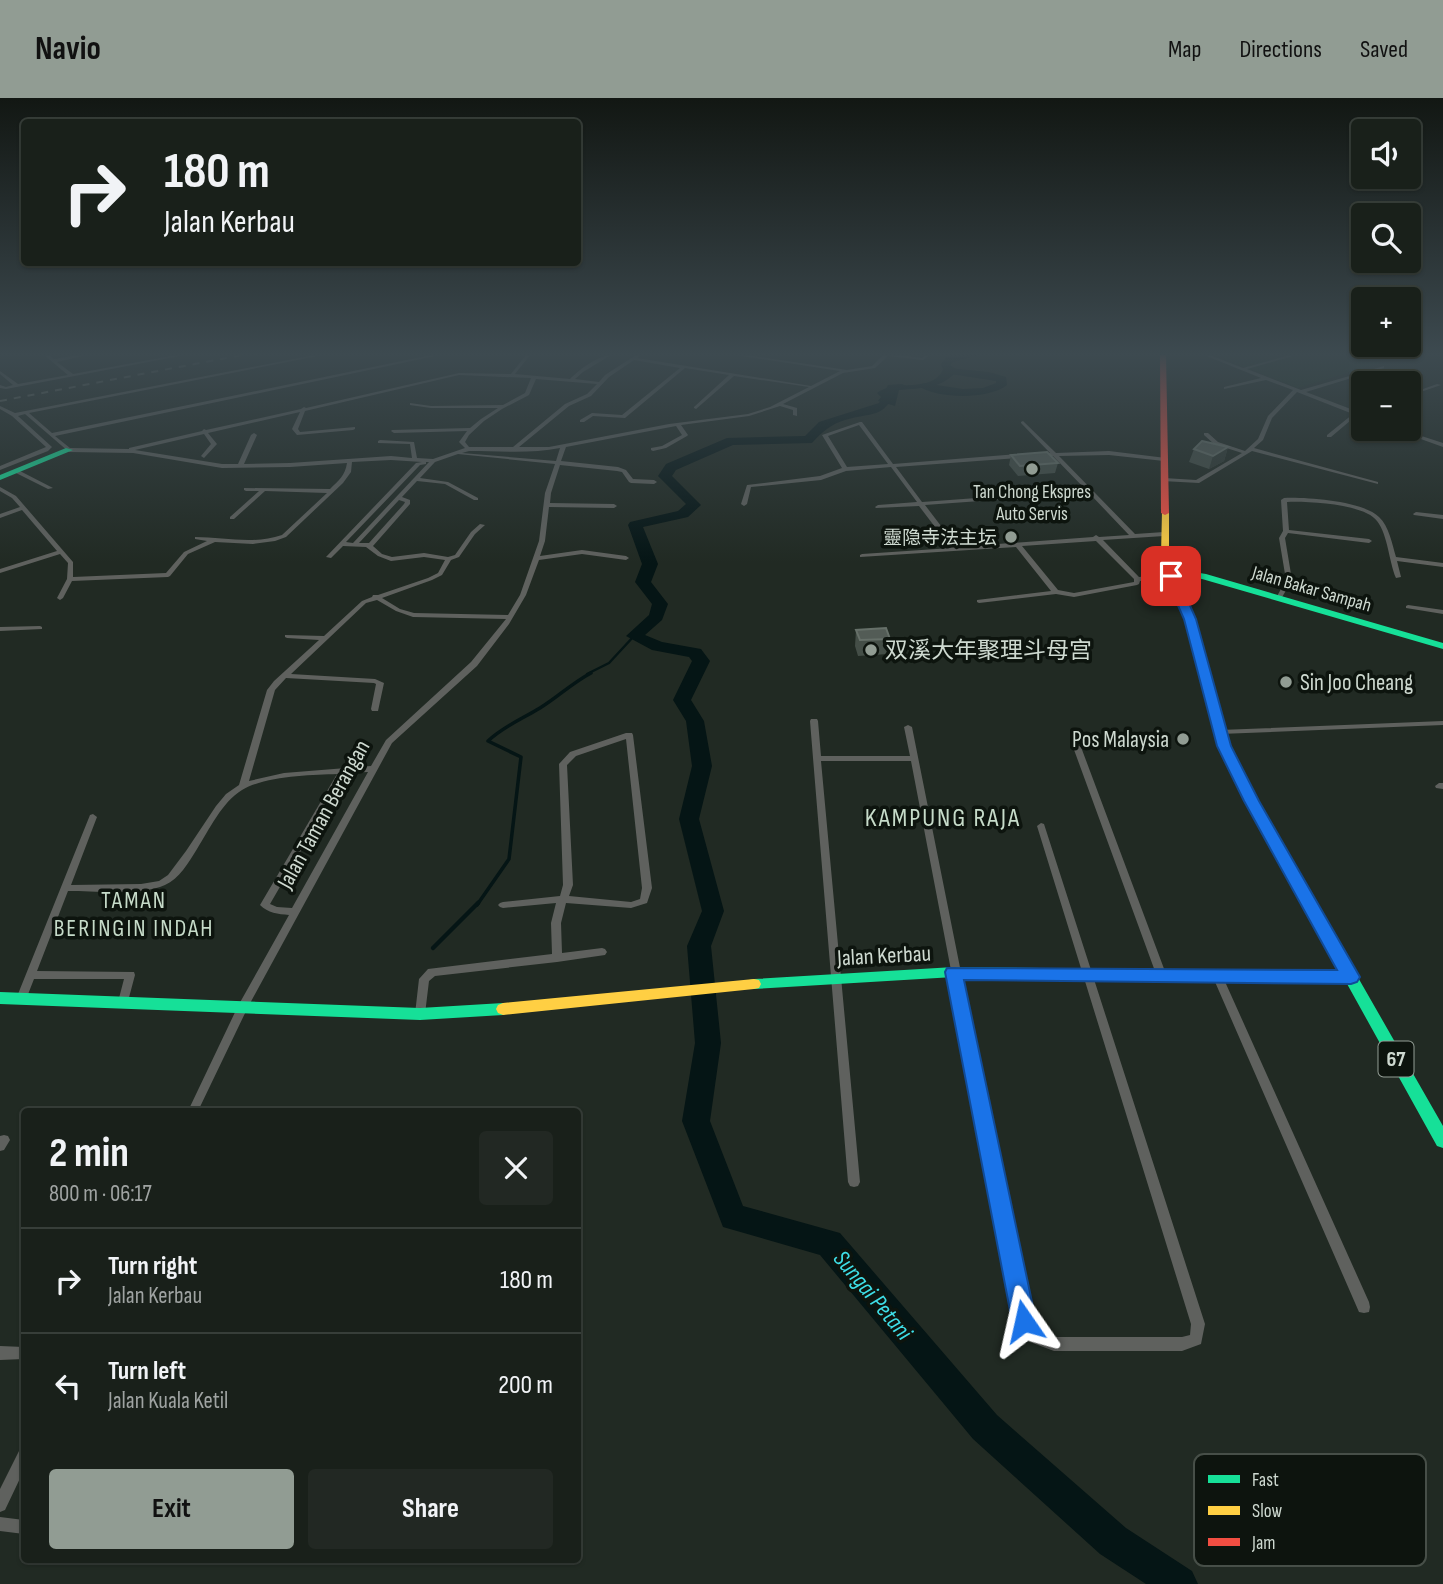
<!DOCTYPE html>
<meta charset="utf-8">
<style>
body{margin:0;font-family:"Sofia Sans Condensed","Noto Sans SC",sans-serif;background:#222823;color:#f1f3f6;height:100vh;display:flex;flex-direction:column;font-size:26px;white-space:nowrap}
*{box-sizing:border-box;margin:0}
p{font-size:23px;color:#9fa3a2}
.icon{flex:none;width:38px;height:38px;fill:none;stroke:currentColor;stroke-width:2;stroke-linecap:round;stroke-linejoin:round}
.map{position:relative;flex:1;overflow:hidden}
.side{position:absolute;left:21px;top:1010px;width:560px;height:455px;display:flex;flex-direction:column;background:#19201a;border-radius:7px;box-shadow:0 2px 5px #0004,0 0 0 2px #373e39}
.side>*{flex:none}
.hud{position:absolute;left:21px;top:21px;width:560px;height:147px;border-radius:7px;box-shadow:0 2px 5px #0004,0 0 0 2px #373e39;background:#19201a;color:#f1f3f6;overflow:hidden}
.controls{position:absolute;left:1351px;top:21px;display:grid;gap:14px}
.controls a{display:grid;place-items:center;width:70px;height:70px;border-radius:7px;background:#19201a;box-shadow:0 2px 5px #0004,0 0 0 2px #373e39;font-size:35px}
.pin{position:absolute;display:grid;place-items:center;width:60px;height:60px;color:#fff;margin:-30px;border-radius:14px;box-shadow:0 4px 10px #0006}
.me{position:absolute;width:77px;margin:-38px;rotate:349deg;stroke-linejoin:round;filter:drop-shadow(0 0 5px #0008)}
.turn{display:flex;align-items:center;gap:24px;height:147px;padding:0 28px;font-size:32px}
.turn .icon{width:91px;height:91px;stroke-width:2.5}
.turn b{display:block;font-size:49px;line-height:60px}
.round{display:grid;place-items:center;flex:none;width:74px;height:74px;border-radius:7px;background:#222823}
.headline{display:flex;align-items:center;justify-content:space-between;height:119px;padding:0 28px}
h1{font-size:42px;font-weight:700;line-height:52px}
.primary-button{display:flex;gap:14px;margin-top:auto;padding:14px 28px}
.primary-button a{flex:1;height:80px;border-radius:7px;background:#919c93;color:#111;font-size:28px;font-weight:700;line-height:80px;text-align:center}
.primary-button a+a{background:#222823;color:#f1f3f6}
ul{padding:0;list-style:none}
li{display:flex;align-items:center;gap:21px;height:105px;padding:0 28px;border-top:2px solid #373e39}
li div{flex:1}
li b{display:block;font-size:26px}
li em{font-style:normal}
header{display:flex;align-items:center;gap:42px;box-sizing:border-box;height:98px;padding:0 35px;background:#919c93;color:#111}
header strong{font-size:33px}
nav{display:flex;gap:38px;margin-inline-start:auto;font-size:24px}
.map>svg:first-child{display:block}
.built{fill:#1f3424}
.water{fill:#051515}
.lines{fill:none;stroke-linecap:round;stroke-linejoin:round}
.stream-far2{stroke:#051515;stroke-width:2.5}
.stream-far1{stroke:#051515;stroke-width:3.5}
.stream{stroke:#051515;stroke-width:4.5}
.river{fill:#051515;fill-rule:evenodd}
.street{fill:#5f615e;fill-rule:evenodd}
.fast{fill:#16e098;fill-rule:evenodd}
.slow{fill:#ffcf43;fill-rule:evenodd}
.jam{fill:#f24e42;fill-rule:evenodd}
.rail{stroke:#616660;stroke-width:2;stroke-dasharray:7 7;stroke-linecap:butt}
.wall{fill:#444e47}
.shaded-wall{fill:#303933}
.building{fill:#535c56;stroke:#667069;stroke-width:2}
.route{fill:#1a73e8;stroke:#114b97;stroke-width:2}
.poi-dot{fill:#919c93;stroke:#0d140e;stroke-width:2.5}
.labels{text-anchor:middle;stroke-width:7;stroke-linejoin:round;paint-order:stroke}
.far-poi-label{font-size:19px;fill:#ced9d0;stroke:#0d140e}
.far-street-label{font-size:19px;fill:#ced9d0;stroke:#0d140e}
.shield{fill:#0d140e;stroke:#949e96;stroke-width:2}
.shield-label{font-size:21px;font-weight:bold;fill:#ced9d0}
.poi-label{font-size:23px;fill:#ced9d0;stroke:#0d140e;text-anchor:start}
.street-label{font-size:23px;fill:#ced9d0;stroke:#0d140e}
.neighbourhood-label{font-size:24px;letter-spacing:2px;fill:#c6dbc9;stroke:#0d140e}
.water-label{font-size:24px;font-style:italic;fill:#3edee7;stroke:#0d140e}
.quarter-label{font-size:26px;letter-spacing:2px;fill:#c6dbc9;stroke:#0d140e}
.key{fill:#0d140e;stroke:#474f48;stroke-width:2}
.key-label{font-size:19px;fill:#ced9d0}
</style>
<header>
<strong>Navio</strong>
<nav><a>Map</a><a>Directions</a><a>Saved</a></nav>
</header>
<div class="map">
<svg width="1443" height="1486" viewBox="0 0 1443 1486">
<rect width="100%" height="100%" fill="#212a23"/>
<path class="built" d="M1214 257H1407L1298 290Z"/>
<path class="water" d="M978 257 953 264 950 267 958 272C942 291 922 290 899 292L895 308 878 303 881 299 877 295C896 280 931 296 943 272L941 266 947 258Z"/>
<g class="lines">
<path class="stream-far2" d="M587 576 609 565 634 538"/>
<path class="stream-far1" d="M477 807 509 761 521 659 488 643C504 628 522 621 540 610 558 599 572 585 591 575"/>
<path class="stream" d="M433 850 478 805"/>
<path class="river" d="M948 270 989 274 1006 279 1007 287C988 302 938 301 918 288L924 285 963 291 983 290 996 285V283L944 275 943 273Z
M902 286 908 289 896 292C884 321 872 314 845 322 831 326 822 334 812 345L733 347 676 372 672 378 701 407 688 419 643 429 658 466 651 484 668 506 662 522 645 537 662 544 701 551 710 563 691 602 704 623 712 668 699 721 724 813 711 848 721 945 710 1023 743 1108 840 1135 997 1317 1126 1430 1192 1473 1198 1486H1146L1100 1456 973 1341 820 1157 723 1129 682 1023 695 945 687 848 702 813 679 721 692 668 686 623 673 602 692 563 689 559 652 552 626 538 649 517 652 506 635 484 642 466 628 427 630 424 678 413 686 406 658 378 666 366 727 340 805 338 819 324 879 305 888 287Z"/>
<path class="street" d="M44 257H49L54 261 78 257H87L57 264 73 276 176 257H185L6 291 0 290V287L6 289 13 287 0 276V273L18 286 68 277Z
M314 257H323L29 315 52 335 431 257H440L55 338 70 350 129 351V350L202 333 204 331 206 332 301 311 304 309 306 310 459 275 511 276 526 257H530L515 276 570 281C580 271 597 258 611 257L583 274 575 281 599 284 605 277 636 257H640L637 260 811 288 840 273 735 257H747L847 272 872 268 883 257H901L922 260 925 257H930L923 262 888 258 875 270 843 275 783 306 797 310V318L793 317V312L780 308 749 318 681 327 688 337 687 338 666 350 653 353 651 352V350L662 348 682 337 676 328 566 349 561 363 618 369 626 372 633 381 654 382 657 384 654 386 631 385 629 384 622 374 617 373 560 367 551 395 550 405 614 406 617 408 614 410 549 409 545 443 540 458 582 452 626 458 629 460 626 462 582 456 539 462 526 497 509 526 477 568 392 645 248 909 198 1013H188L238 908 289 817C278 816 268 815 260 807L337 676C311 677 265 678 242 692 222 704 209 732 197 751 189 764 179 781 165 787 141 798 95 793 68 793L37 873 134 874 135 877 127 907 123 908 119 907 118 904 124 881H34L25 904 21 905 17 904 16 901 90 717 93 716 97 719 71 787 141 786 159 783 168 777 186 753 216 708 226 696 239 687 267 592 274 583 319 542 287 540 285 539V537L324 538 362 503 372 499 373 497H378L428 480 438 475 445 462 424 459 391 463 378 458 366 449 343 448 331 460 326 459 416 365 422 364 391 362 352 364 351 374 343 385 286 439 275 443 253 446 215 444 188 456 170 478 168 479 72 483 63 500 60 502 57 500 67 481 68 465 60 456 0 475V471L57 453 22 412 0 420V416L20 409 12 400 0 393V389L16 398 73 464V479L166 475 184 454 207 443 195 441V439C224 439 253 447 282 437L327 395 265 393 234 421H230V419L259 393H246L244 392V390L330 391C339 382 345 378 347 365L290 369 222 370 133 355 69 354 25 316 18 318 52 349 48 353 0 372V368L46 349 12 318 0 311V308L15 315ZM634 262 680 270 622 317 592 315 580 322V324H584L593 318 625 320 685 270 729 277 694 309V310L696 311 734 278 809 289 770 309 748 316 669 326 549 349H519L569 308 591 298 609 279ZM459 277 531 280 525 295 503 307 431 308 410 305V307L431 310H498L481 321 470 330 392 332 391 333 394 335 467 333 459 344 465 350 433 361 417 360 414 344 380 342 378 343V345L410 346 412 360 391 358 290 365 244 366 257 337 254 335 251 337 238 366H222L135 352 204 336 211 346 201 358 204 360 217 346 208 335 300 314 292 331 297 337 353 332 355 331V329L300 334 298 331 305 313ZM536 281 597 286 587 296 565 306 513 349H469L465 344 469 337 484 323 502 311 529 297ZM560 350 556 363 462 355 469 353C498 353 532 356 560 350ZM458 356 555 366 545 395 539 443 520 497 508 517 414 515 400 511 382 500 432 482 442 477 451 462 459 459 475 436 485 427 480 426 471 434 455 457 448 459 424 455 392 459 382 456 373 448 410 406V402L402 399 417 383 445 386 474 402H478V400L448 384 420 380 435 364ZM426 364H429L353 445 346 444 420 367 426 366ZM399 402 405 404 404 406 369 445H359ZM377 502 396 513 413 519 506 521 471 564 386 642 371 668 284 675 249 683 275 592 286 580 374 585 376 586 371 611 372 613H378L384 585 375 581 291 576 366 505ZM368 674 292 810 277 809 270 806 346 675Z
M1204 257H1210L1243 270 1290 257H1297L1247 271 1301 292 1384 268V270L1306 294 1356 313H1360V315L1363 316V319L1357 317 1331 339H1327V337L1353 316 1297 294 1272 320 1263 342 1254 350 1378 384V386L1252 353 1199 385 1162 383 1161 382 1164 380 1196 382 1242 355 1214 346 1204 337V335H1208L1218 344 1245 353 1258 341 1268 318 1293 292 1266 282 1224 291V289L1261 280Z
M1437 286 1441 287 1409 298V296Z
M1023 323 1056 355 1109 353 1166 360V362L1164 363 1109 357 1059 358 1135 436 1164 434 1167 436 1164 438 1103 442 1139 479 1171 476 1174 478 1173 479 1140 483 1139 486 1137 487 1074 499 1056 496 979 505 977 504V502L1051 493 1016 449 860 459V457L862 456 951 450 919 408 876 410 875 409 878 407 917 404 891 369 846 373 821 382 751 389 747 406 744 408 741 406 747 387 820 378 842 370 822 337 860 324H862L893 366 1019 356 1022 358 1019 360 896 369 922 404 1086 392 1053 358H1038V356L1050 355 1021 325V324ZM859 327 888 366 847 369 828 338ZM1089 395 1129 437 1099 439 1096 437 1093 439 957 449 925 407ZM1096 443 1134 481V484L1074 495 1058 492 1022 448Z
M1393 331H1400L1443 345V349Z
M14 372H18L53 390 48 391 14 374Z
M1284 400C1306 399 1363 403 1379 419 1389 428 1392 446 1396 459L1443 465V469L1397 463 1401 479 1396 480C1389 464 1388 437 1377 423 1365 406 1307 403 1287 404L1289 432 1369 441 1372 443 1369 445 1288 435 1285 440 1292 482 1281 501H1277L1276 500 1286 482 1279 440 1283 433 1281 402Z
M1416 414 1443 417V421L1414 417 1413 416Z
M1408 507 1443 512V516L1406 510V508Z
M40 528 42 529V531L0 533V529Z
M811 621H817L818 623 821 658H910L904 629 908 627 912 629 1030 1220 1039 1234 1054 1239H1182L1190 1237 1191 1226 1037 728 1041 725 1044 726 1205 1226 1201 1246 1182 1253H1054L1030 1244 1019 1228 911 663H821L860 1084 858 1088 854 1089 850 1088 848 1084 813 660 810 623Z
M1443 623V627L1220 636 1216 634 1220 632Z
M626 635H632L633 637 652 790 647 805 631 810 566 805 561 825 562 855 602 850 605 851 607 854 605 857 557 864 435 878 429 883 425 916 424 919 420 920 416 919 415 916 419 881 428 871 552 856 551 825 556 805 503 810 500 809 498 807 500 805 503 804 560 798 563 787 559 666 570 654ZM626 641 642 790 640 801 631 804 569 798 573 787 567 667 576 658Z
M1074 647H1077L1081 649 1166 876 1165 879 1161 880 1157 879 1156 876 1073 649Z
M1439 685H1443V691L1436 690 1435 688Z
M1217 873 1221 874 1222 877 1369 1204 1370 1209 1369 1214 1364 1215 1359 1214 1212 877 1213 874Z
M4 1037 8 1038 10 1042 4 1052 0 1053V1038Z
M0 1248 24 1249V1261L0 1262Z
M24 1351V1372L5 1412 0 1414V1391L19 1353Z
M0 1419 24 1422V1436L0 1433Z"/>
<path class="fast" d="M66 350 73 352 0 382V377Z
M1169 470 1206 476 1443 545V551L1202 481 1166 475V471Z
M1218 623 1223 626 1226 639 1257 703 1443 1028V1050L1437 1048 1346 884 954 879 754 891 749 890 747 886 749 882 754 881 954 869 1340 873 1245 703 1216 639 1213 626Z
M0 894 420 910 503 905 508 907 510 911 508 915 503 917 420 922 0 906Z"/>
<path class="slow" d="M1162 413 1169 415V457L1200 536 1223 626 1222 628H1214L1213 626 1190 536 1161 457Z
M754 881 759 882 761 886 759 890 754 891 503 917 498 915 496 911 498 907 503 905Z"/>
<path class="jam" d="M1160 257H1166L1169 415 1165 417 1161 415Z"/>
<path class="rail" d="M0 303 242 257"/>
</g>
<path class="wall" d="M1228 349 1224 363 1209 371 1189 364 1194 351Z
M1011 357 1058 365 1055 375 1018 378 1009 367Z
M856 532 890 541 888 556 858 558 855 548Z"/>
<path class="shaded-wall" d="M1228 349 1224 363 1209 371 1213 358Z"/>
<path class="building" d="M1202 343 1228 349 1213 358 1194 351Z
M1047 354 1058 365 1020 368 1011 357Z
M886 530 890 541 860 542 856 532Z"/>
<linearGradient id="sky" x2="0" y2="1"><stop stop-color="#121713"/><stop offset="0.55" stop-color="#3d4a50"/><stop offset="1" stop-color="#3d4a50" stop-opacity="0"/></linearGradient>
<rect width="1443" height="465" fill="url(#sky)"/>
<path class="route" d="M1167 476 1177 478 1196 521 1231 648 1259 703 1360 879 1357 884 1351 886 964 882 1036 1223 1033 1231 1024 1235 1016 1231 1012 1223 945 874 947 870 1337 872 1244 703 1217 648 1184 521 1165 478Z"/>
<g class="poi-dot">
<circle cx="1032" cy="371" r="7"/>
<circle cx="1011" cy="439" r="7"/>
<circle cx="871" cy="552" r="7"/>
<circle cx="1286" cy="584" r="7"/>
<circle cx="1183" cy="641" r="7"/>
</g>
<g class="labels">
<g class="far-poi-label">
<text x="1032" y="400">Tan Chong Ekspres<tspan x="1032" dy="22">Auto Servis</tspan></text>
<text x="997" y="446" text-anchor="end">靈隐寺法主坛</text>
</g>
<g class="far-street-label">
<text transform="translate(1312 490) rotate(16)" y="7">Jalan Bakar Sampah</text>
</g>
<rect class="shield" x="1378.5" y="943.5" width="35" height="35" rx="5"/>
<g class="shield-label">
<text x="1396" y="968">67</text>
</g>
<g class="poi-label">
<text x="885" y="560">双溪大年聚理斗母宫</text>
<text x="1300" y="592">Sin Joo Cheang</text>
<text x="1169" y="649" text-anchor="end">Pos Malaysia</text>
</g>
<g class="street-label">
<text transform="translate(323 716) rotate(-61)" y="8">Jalan Taman Berangan</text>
<text transform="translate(884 857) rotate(-3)" y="8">Jalan Kerbau</text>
</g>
<g class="neighbourhood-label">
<text x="134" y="810">TAMAN<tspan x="134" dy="28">BERINGIN INDAH</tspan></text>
</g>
<g class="water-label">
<text transform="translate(873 1197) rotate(50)" y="8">Sungai Petani</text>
</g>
<g class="quarter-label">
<text x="943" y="728">KAMPUNG RAJA</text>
</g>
</g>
<rect x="1194" y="1356" width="232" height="112" rx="10" class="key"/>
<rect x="1208" y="1377" width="32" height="8" fill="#16e098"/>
<rect x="1208" y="1408" width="32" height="9" fill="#ffcf43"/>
<rect x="1208" y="1440" width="32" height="8" fill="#f24e42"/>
<g class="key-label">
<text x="1252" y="1388">Fast</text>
<text x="1252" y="1419">Slow</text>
<text x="1252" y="1451">Jam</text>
</g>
</svg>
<div class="controls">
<a><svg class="icon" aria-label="sound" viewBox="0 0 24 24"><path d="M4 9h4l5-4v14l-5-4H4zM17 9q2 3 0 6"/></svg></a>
<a><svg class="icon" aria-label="search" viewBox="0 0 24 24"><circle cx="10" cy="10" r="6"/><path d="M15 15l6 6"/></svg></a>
<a>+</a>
<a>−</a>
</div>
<div class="pin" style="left:1171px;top:478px;background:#d93025"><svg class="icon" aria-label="arrive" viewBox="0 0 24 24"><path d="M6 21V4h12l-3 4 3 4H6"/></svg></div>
<svg class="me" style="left:1024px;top:1223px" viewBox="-20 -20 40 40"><path d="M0-17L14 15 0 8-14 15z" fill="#1a73e8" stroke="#fff" stroke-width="4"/></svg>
<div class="hud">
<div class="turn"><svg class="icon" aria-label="right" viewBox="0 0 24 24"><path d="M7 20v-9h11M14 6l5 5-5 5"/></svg><div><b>180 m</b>Jalan Kerbau</div></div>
</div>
<section class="side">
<div class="headline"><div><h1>2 min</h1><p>800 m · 06:17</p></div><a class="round"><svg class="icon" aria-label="close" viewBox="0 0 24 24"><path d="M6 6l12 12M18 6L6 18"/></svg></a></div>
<ul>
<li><svg class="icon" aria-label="right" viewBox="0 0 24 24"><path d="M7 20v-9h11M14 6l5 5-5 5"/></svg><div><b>Turn right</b><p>Jalan Kerbau</p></div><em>180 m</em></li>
<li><svg class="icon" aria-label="left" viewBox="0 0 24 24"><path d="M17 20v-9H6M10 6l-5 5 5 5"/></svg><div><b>Turn left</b><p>Jalan Kuala Ketil</p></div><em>200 m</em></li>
</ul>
<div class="primary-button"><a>Exit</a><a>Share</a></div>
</section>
</div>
